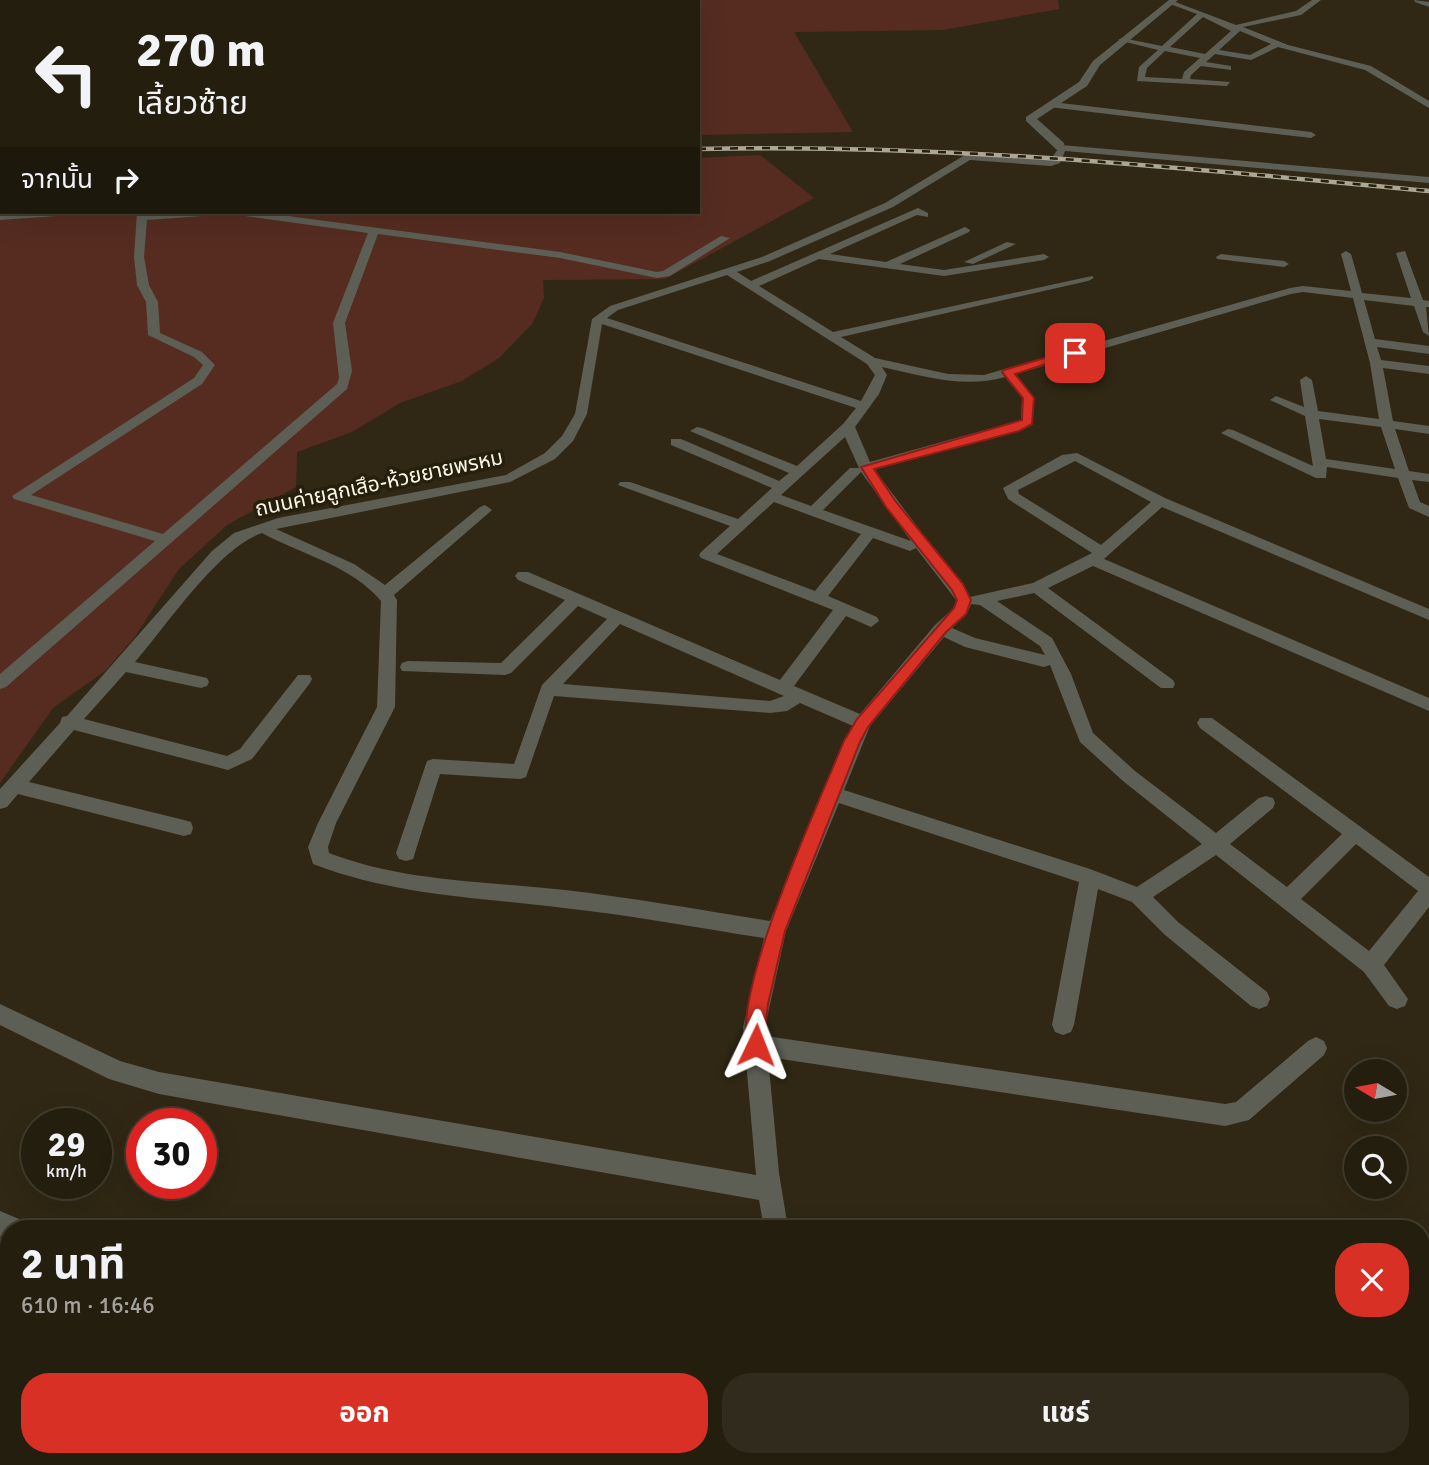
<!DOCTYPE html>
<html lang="th">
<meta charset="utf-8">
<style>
body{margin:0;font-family:Signika,"Noto Sans Thai",sans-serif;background:#302b1d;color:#f1f3f6;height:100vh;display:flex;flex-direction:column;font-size:26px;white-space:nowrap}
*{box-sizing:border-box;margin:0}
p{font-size:23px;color:#a3a29e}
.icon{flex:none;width:38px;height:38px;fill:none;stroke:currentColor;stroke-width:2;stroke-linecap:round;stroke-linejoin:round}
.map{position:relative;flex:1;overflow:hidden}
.drawer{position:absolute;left:0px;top:1220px;width:1430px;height:247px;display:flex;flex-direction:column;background:#241e0f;border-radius:28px 28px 0 0;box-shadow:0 7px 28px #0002,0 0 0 2px #413c2f}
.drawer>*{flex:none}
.banner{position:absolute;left:0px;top:0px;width:700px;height:214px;box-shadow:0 7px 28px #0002,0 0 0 2px #413c2f;background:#241e0f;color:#f1f3f6;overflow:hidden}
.needle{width:46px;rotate:280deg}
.tools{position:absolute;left:1344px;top:1059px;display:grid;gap:14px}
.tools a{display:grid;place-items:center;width:63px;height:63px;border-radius:50%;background:#241e0f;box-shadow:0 7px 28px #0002,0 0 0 2px #413c2f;font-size:35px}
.speed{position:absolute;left:21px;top:1108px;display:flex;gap:14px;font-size:35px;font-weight:700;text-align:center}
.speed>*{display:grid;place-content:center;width:91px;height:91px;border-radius:50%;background:#241e0f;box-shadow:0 7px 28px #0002,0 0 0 2px #413c2f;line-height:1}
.speed small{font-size:18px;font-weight:400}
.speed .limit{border:10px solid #d22;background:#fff;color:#111}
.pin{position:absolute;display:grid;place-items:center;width:60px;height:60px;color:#fff;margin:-30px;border-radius:14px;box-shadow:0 4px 10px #0006}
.me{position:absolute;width:77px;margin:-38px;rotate:2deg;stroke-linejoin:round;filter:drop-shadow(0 0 5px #0008)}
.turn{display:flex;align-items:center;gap:24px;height:147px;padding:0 21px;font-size:32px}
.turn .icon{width:91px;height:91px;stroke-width:2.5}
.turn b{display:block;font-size:49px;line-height:60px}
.then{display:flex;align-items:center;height:66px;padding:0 21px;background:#0003;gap:14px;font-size:26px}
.round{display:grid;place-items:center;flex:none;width:74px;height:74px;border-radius:28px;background:#302b1d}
.summary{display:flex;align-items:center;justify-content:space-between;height:119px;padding:0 21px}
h1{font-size:42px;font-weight:700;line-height:52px}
.action{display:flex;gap:14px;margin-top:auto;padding:14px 21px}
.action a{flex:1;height:80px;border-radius:28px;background:#d93025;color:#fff;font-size:28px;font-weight:700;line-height:80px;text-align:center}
.action a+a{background:#302b1d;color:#f1f3f6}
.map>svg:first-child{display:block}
.green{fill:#562c21}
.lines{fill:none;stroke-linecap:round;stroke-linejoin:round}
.minor{fill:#5d5f55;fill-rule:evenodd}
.tertiary{fill:#5d5f55;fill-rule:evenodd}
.rail-casing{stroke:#aba696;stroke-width:4.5}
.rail{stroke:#261f0b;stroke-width:2.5;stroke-dasharray:8;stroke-linecap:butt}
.route{fill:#d93025;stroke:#8d1f18;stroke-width:2}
.labels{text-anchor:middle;stroke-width:7;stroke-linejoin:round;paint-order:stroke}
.street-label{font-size:21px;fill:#f9f5e8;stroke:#261f0b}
</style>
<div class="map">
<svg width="1429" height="1465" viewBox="0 0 1429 1465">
<rect width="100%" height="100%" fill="#302814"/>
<path class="green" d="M0 0H1058L1059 9 943 30 794 32 853 132 698 135V2H2L0 185Z
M760 155 814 198 665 279 543 280 544 298 532 324 499 358 462 381 400 403 352 432 297 452 296 487 227 525 179 569 134 638 105 671 53 708 0 783V210L698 212V158Z"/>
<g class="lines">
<path class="minor" d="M1170 0 1236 25 1296 11 1312 0H1321L1301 15 1243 27 1288 45 1371 66 1429 101V108L1365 70 1278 47 1251 60 1215 54 1206 62 1231 66V70L1201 66 1191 75 1190 79 1230 82 1227 86 1137 81 1139 67 1158 50 1118 40 1122 38 1162 46 1197 14 1170 4ZM1203 17 1231 31 1205 54 1170 47ZM1240 31 1271 44 1250 55 1219 50ZM1165 51 1200 58 1184 72 1182 79 1145 77 1147 68Z
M1414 0 1429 2V7L1415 2Z
M1052 102 1311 132 1316 135 1311 138 1049 107Z
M1061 145 1429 177V183L1065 151 1060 163 1051 166 970 160 893 207 770 261 737 272 751 281 918 208 928 213V217L917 215 830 254 886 262 965 227 970 230 969 232 900 264 944 270 1044 254 1049 257 1044 260 944 276 819 259 759 286 833 332 1092 276 1094 278 1088 281 841 337 875 358 948 374 984 375 1290 288 1303 286 1351 291 1341 254 1346 251 1351 254 1362 293 1411 298 1396 253 1405 251 1423 300 1429 301V307H1426L1429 336 1423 332 1414 306 1364 300 1375 339 1429 346V354L1377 347 1381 360 1429 366V374L1383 368 1393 421 1429 426V434L1395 429 1409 471 1429 474V482L1412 480 1420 502 1429 506V517L1409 508 1398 478 1327 467 1326 478H1316L1221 433 1228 429 1233 430 1313 466 1305 416 1270 400 1276 396 1304 407 1300 380 1306 376 1312 380 1318 411 1379 419 1370 363 1353 298 1303 292 1291 294 1016 374 1034 398 1032 425 1020 431 874 469 970 597 1033 583 1092 553 1008 499 1003 488 1062 455 1077 453 1165 498 1429 609V620L1162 507 1104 559 1429 698V711L1093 566 1048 588 1173 680 1175 684 1173 688H1161L1034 593 997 601 1052 638 1071 674 1093 733 1135 771 1216 833 1259 798 1266 796 1273 798 1275 803 1273 808 1230 844 1287 887 1342 834 1200 728 1197 723 1200 718H1212L1429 877V907L1384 965 1408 999 1405 1006 1397 1009 1389 1006 1364 972 1216 855 1153 897 1178 922 1267 992 1270 999 1267 1006 1259 1009 1251 1006 1164 934 1132 902 1098 889 1074 1025 1071 1032 1063 1035 1055 1032 1052 1025 1079 882 839 803 786 931 765 1027 766 1036 1225 1104 1236 1102 1308 1041 1316 1037 1324 1041 1327 1048 1324 1055 1249 1120 1225 1126 768 1057 779 1173 788 1228H764L759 1200 159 1094 109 1079 0 1025V1004L120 1061 159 1072 756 1175 743 1027 764 938C698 928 631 915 564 908 476 897 397 896 313 864L308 847 318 823 377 707 381 601C351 565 302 555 262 533 218 548 167 625 135 662L207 678 209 682 207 686 201 688 126 672 84 719 227 756 240 749 298 675H310L312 679 310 683 252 759 228 770 74 730 29 782 184 820 191 822 193 828 191 834 184 836 18 794 7 807 0 809V789L60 723 62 717 67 716 212 551 234 533 278 518 506 475 545 453 562 436 575 414 592 319 610 306 762 257 885 203 965 155 1050 160ZM727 275 867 364 875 375 861 401 607 318 618 310ZM602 324 856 408 843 424 797 466 702 428 697 427 690 431 789 473 779 481 681 439H671V445L772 488 738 519 630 482H620L618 485 730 526 701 552 699 555 701 558 833 610 780 680 528 572H518L515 576 518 580 565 600 501 663 408 661 402 663 400 667 402 671 505 675 511 673 578 606 607 619 542 685 514 764 433 759 427 761 396 853 399 859 406 861 413 859 440 774 520 779 526 777 554 696 770 713 787 711 800 703 853 726 827 787 822 793 823 796 770 921C702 910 633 898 565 890 485 881 404 882 329 853L328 847 336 823 395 707 397 600 394 595 492 510 485 505 480 507 385 585 354 564 276 529 510 482 555 459 573 441 587 414ZM882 367C923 376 964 389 1005 377L1022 398 1021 420 870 462 855 427 879 394 887 375ZM1319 419 1381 427 1395 469 1326 459ZM845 437 859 468H850L811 506 781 495ZM1075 461 1151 502 1101 545 1019 494 1018 490ZM861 472 911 541 823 510ZM774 502 861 534 815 591 717 554ZM873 538 910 551 916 548 956 600 954 608 935 625 860 714 794 686 846 616 871 627 879 621 877 617 828 596ZM971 604 980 605 1040 646 1045 655 975 638 952 628 967 614ZM620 624 784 696 770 701 563 684ZM944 637 965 647 1044 667 1050 665 1080 742 1123 781 1202 844 1137 887 1090 869 844 790 870 726ZM1356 844 1418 891 1369 951 1301 899Z
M31 212H76L71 215 0 220V214Z
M137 212H222L217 215 147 220 144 257 149 285 158 302 160 333 202 352 215 365 202 384 31 495 163 534 337 384 339 378 333 323 368 233 237 215 232 212H258L560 252 657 272 663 271 721 236 730 238 670 276 657 278 560 258 378 234 345 323 352 371 347 389 6 687 0 689V674L155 541 14 499 12 496 194 378 203 365 194 357 148 335 146 302 137 285 134 257Z
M1007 242 1016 244 973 264 964 262Z
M1221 254 1284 261 1289 264 1284 267 1217 259 1216 257Z
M0 1211 19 1219 22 1228H9V1240L0 1236Z
M0 1352 9 1355V1383L0 1380Z
M69 1458H102L99 1465H66Z
M305 1458H353L356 1465H308Z
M809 1458H837L838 1465H810Z
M1046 1458H1145L1148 1465H1049Z
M1367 1458H1399L1402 1465H1370Z"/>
<path class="tertiary" d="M1169 0H1178L1100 65 1087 86 1037 119 1064 143 1065 150H1057L1026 121V117L1079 82 1093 61Z"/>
<g class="rail-casing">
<path id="rail" d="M698 149C943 143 1185 168 1429 191"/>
</g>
<use href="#rail" class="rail"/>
</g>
<path class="route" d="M1071 350 1080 353 1015 374 1034 398 1032 424 1019 431 874 469 896 502 963 584 971 600 966 614 946 632 868 727 860 742 785 931 768 1004 763 1051 756 1054 749 1051C727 1000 821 798 844 741L857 719 954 608 957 600 952 590 886 507 861 467 1022 420 1023 398 1002 372 1004 370Z"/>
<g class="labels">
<g class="street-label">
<text transform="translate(379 483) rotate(-12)" y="7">ถนนค่ายลูกเสึอ-ห้วยยายพรหม</text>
</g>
</g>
</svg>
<div class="tools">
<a><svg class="needle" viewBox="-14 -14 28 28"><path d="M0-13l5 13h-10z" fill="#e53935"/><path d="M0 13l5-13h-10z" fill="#a3a29e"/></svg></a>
<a><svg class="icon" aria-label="search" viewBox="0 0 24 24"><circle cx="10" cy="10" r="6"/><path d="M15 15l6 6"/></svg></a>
</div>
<div class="speed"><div>29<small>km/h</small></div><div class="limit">30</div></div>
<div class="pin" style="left:1075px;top:353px;background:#d93025"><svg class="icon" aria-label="arrive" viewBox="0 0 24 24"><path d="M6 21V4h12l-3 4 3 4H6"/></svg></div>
<svg class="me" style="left:756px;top:1045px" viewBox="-20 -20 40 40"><path d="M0-17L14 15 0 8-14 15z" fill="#d93025" stroke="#fff" stroke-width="4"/></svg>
<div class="banner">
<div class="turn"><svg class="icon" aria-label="left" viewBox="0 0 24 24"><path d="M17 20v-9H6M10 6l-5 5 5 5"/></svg><div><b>270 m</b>เลี้ยวซ้าย</div></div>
<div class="then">จากนั้น<svg class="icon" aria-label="right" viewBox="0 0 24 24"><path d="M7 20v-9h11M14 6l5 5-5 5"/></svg></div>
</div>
<section class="drawer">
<div class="summary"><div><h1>2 นาที</h1><p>610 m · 16:46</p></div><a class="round" style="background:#d93025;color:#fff"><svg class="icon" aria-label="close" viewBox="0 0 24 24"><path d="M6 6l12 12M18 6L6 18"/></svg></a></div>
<div class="action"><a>ออก</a><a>แชร์</a></div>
</section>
</div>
